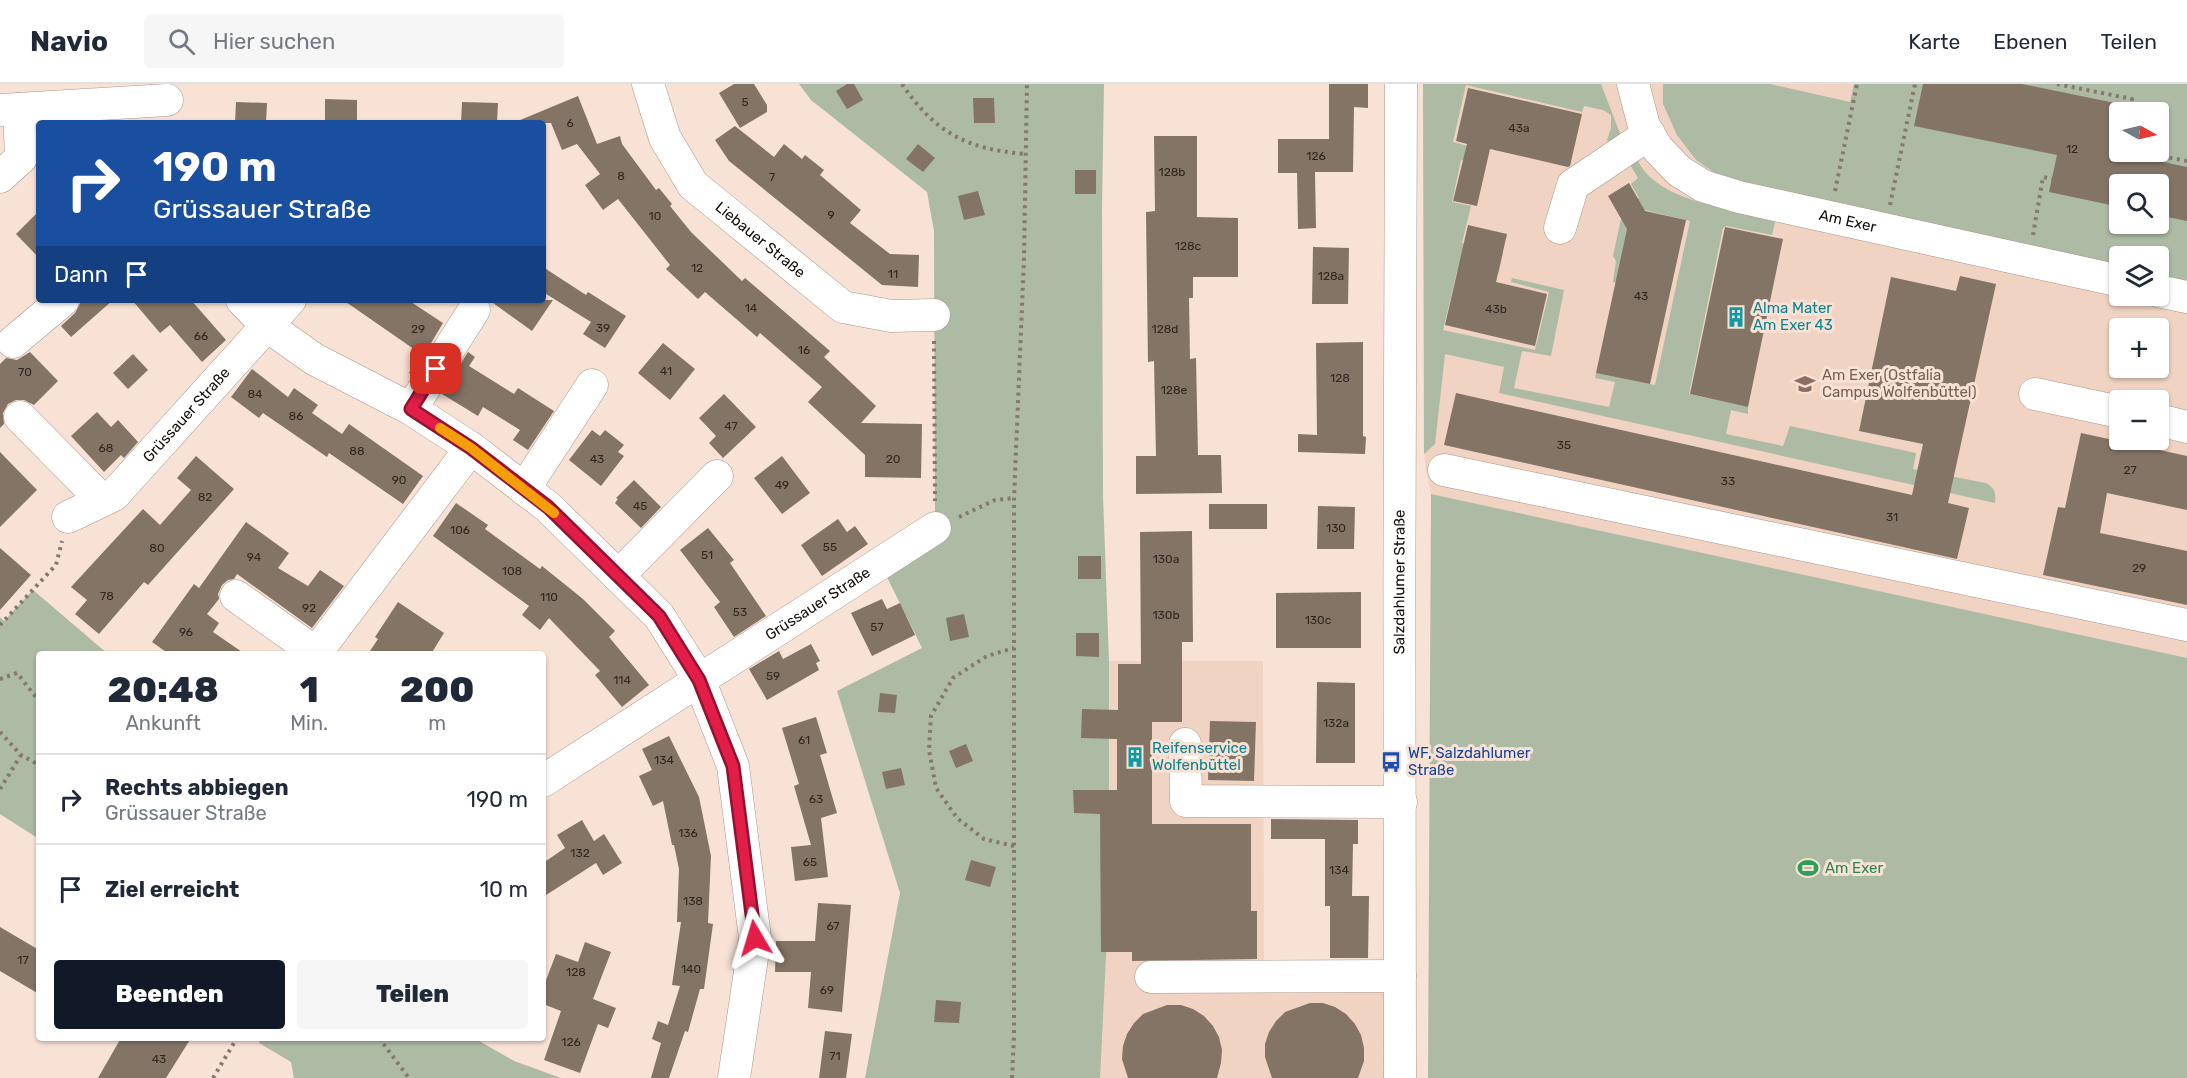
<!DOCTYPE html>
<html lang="de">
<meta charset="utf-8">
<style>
body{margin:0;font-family:Rubik,sans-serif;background:#f6f6f7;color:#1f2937;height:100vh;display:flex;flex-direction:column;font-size:22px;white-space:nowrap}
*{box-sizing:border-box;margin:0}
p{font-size:20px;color:#747a83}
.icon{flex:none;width:33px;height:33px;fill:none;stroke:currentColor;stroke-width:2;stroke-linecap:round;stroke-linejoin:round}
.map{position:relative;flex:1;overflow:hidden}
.sheet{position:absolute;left:36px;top:567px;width:510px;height:390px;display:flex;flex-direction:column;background:#fff;border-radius:6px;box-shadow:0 2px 4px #0004}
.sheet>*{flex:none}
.top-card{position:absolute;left:36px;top:36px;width:510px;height:183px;border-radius:6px;box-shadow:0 2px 4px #0004;background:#1a4fa0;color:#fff;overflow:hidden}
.needle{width:39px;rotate:98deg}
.fabs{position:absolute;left:2109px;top:18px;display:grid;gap:12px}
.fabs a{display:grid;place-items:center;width:60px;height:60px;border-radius:6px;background:#fff;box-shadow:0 2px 4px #0004;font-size:30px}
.pin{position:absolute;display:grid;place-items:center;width:51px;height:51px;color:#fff;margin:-26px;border-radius:12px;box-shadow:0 3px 9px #0006}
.me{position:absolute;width:66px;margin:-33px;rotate:353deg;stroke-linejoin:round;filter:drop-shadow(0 0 4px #0008)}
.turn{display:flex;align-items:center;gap:21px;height:126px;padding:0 18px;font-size:27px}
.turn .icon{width:78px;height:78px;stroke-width:2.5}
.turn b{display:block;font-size:42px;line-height:51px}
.then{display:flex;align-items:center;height:57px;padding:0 18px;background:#0003;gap:12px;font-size:22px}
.eta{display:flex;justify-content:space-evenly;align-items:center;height:102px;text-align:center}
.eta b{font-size:36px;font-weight:800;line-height:42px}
.cta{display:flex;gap:12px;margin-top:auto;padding:12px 18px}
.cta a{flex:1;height:69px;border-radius:6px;background:#111827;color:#fff;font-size:24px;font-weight:800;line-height:69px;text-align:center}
.cta a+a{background:#f6f6f7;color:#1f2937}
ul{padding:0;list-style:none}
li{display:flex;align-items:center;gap:18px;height:90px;padding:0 18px;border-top:2px solid #e0e1e3}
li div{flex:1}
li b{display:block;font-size:22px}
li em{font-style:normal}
header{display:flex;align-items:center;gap:36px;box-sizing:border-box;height:84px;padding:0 30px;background:#fff;border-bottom:2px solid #e0e1e3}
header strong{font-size:28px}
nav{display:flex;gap:33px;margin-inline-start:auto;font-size:21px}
.search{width:420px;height:54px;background:#f6f6f7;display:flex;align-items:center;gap:15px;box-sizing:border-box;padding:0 21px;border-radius:6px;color:#747a83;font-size:22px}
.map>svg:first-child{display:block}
.built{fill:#f0d3c2;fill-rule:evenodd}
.green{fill:#adbaa4;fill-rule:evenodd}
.building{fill:#847466}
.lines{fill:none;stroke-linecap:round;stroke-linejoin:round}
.minor-casing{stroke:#aa968a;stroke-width:33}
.path{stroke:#86786f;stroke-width:4;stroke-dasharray:3 4.5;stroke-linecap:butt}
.minor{stroke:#fff;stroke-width:32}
.route-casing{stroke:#92132f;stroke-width:15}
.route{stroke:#e11d48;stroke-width:10}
.slow{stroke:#f59e0b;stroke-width:10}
.labels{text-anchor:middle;stroke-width:6;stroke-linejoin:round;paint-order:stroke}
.number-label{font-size:12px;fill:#2f2720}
.street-label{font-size:15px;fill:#130d08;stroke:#f8e2d5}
.culture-label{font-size:15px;fill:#0d838f;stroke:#f8e2d5;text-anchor:start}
.education-label{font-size:15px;fill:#785e54;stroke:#f8e2d5;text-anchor:start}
.transit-label{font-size:15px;fill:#164399;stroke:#f8e2d5;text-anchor:start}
.leisure-label{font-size:15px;fill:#27864d;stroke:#f8e2d5;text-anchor:start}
</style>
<header>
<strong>Navio</strong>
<div class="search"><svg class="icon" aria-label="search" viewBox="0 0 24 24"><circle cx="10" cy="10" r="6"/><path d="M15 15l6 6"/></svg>Hier suchen</div>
<nav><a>Karte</a><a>Ebenen</a><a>Teilen</a></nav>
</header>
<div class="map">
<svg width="2187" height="994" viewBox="0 0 2187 994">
<rect width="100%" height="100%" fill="#f8e2d5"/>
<path class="built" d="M1424 0H2187V575L1431 410 1425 381 1424 352ZM2120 28H2158V68H2120ZM2120 100H2158V140H2120ZM2120 172H2158V212H2120ZM2120 244H2158V284H2120ZM2120 316H2158V356H2120Z
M1109 577H1263L1264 880 1389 881V994H1099L1109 812Z"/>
<path class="green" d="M799 0H1104L1102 124 1103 411 1109 577V812L1100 994H865L900 809 837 607 922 564 880 479 935 444 934 147 927 108 811 16Z
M1423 0H1601L1621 52 1609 60 1607 56 1611 44V31L1603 26 1584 22 1582 28 1466 1 1453 58 1483 66 1479 80 1461 76 1452 118 1471 122 1462 159 1503 169 1499 188 1495 194 1457 187 1443 246 1535 266 1549 208 1511 198 1512 194 1564 206 1551 272 1522 267 1514 304 1609 323 1615 298 1595 294 1596 289 1655 301 1690 137 1636 124 1618 199 1613 198 1616 177 1613 172 1622 130 1618 129 1639 114 1631 100 1638 94 1629 79 1637 75C1656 118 1734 126 1776 135L1772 151 1726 142 1723 144 1689 310 1748 323V330L1731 326 1726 350 1783 362 1790 342 1916 369 1913 385 1986 399C1995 404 1996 409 1995 419L1499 309 1504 283 1445 270 1435 360 1424 370Z
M1663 0H1770L1850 18 1854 0H2187V198L2159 192 2158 172H2120L2119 183 1833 120 1719 92 1696 76 1677 51 1663 20ZM2120 28H2158V68H2120ZM2120 100H2158V140H2120Z
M1431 410 2187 574V994H1428Z
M33 506 108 570H39V755L0 730V533L4 537Z
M261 954H474L514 977 561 994H294L291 978 259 959Z"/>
<path class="building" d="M734 0H754L767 21V28L740 44 719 9Z
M847 0H854L863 16 847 25 836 7Z
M1329 0H1368V24L1354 23 1353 88H1315L1316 144 1298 145 1297 89H1278V55H1329Z
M1923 0H2022L2120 20V69L2187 83V137L2158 131V100H2120V123L2049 108 2057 71 1914 42Z
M1468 4 1582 30 1570 82 1568 83 1490 65 1477 122 1453 117 1467 60 1456 57Z
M578 12 597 60 620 52 622 60 656 106 659 104 672 120 670 122 691 148 742 197 745 194 830 267 824 273 876 322 861 339 922 340 921 394 865 393V371L808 318 822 303 760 249 757 253 705 208 698 215 666 185 670 181 618 115 603 126 585 101 600 90 577 60 562 66 551 39H513Z
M973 14H994L995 39H974Z
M325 15 357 16V39H325Z
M236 18 267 19 266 39H235Z
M462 18 498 19 497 39H461Z
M735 42 774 73 784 60 802 75 805 71 824 86 820 91 861 126 850 139 890 170 919 171 918 203 882 201 729 77 715 56Z
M1154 52H1197V133L1238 134V193H1193V214H1189L1190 275 1196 274 1198 371H1221L1222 409 1136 410V372H1156L1154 277 1148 278 1146 128 1155 127Z
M918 60 935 74 923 88 906 75Z
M1075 86H1096V110H1075Z
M1629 99 1645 127 1686 136 1650 300 1596 289 1627 145 1608 112Z
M978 107 985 131 964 136 958 112Z
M39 127V174L16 150Z
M1468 141 1507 150 1496 198 1547 210 1535 262 1445 241Z
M1725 143 1783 155 1748 323 1690 310Z
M1313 163 1349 164 1348 220H1312Z
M543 183 586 211 588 208 626 232 605 264 583 250 591 238 543 208Z
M1960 192 1996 200 1948 419 1969 424 1957 475 1444 361 1456 309 1912 411 1923 360 1859 347 1891 193 1956 207Z
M82 216H113L71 253 61 242 75 229Z
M132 216H191L226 256 202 278 170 241 160 249Z
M343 216H408L443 239 412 291 409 289 421 270Z
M489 216H553L532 247Z
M1363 258V352L1366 353 1365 370 1298 368V350L1317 351 1316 259Z
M663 259 695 285 670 316 638 289Z
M30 268 58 297 34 321 24 316H16L8 320 3 329 4 340 0 344V280L6 274 17 276Z
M468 268 475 273 469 282 514 310 518 304 554 327 528 366 513 356 520 346 483 323 478 332 442 310Z
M133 270 148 286 128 305 113 289Z
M252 285 288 313 294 304 318 321 312 329 342 350 349 340 423 392 403 420 329 369 327 373 263 329 259 334 231 313Z
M724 310 756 343 723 374 709 359 716 352 699 334Z
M97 328 111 343 118 336 138 358 124 374 121 371 104 388 71 352Z
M592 346 600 352 605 346 624 361 618 368 624 372 601 402 569 376Z
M2081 349 2187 372V426L2107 409 2100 449 2187 467V521L2043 491 2058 423 2065 424Z
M0 368 37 406 0 443Z
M196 372 234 405 148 501 144 498 99 550 75 530 87 516 71 503 143 425 160 441 191 406 177 394Z
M782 372 810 409 782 430 754 394Z
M634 396 661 423 641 444 615 419 618 415 616 414Z
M456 419 488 441 485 445 540 485 542 482 583 515 615 547 609 553 649 601 622 623 595 591 600 587 549 534 540 546 522 531 529 522 433 452Z
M1209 420H1267V445H1209Z
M1318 422 1355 423 1354 465H1317Z
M838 435 847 448 855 442 868 460 822 492 801 461Z
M246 438 289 469 278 484 308 502 320 486 344 502 312 544 237 490 234 495 228 496 222 501 218 510 219 515 207 530 219 539 213 548 245 570H169L152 558 194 500 199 504Z
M708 444 734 476 730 479 766 532 734 553 714 523 720 518 680 466Z
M1192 447 1193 558H1182V638H1152V740H1251V827H1257V875L1132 877V868H1101L1100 730 1074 729 1073 706H1117V655L1081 654 1082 625 1118 626V580H1141L1140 448Z
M0 464 31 491 0 526Z
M1078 472H1101V495H1078Z
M1361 508V564H1276V509Z
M882 515 887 525 900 519 915 551 872 572 851 529Z
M398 518 444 549 431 570H368L378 555 375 553Z
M964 530 969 553 950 557 946 534Z
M1076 549H1099V573L1076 572Z
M811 560 820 577 816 579 819 586 767 616 749 585 779 567 783 575Z
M1317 598 1355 599V679H1316Z
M880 609 897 611 895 629 878 628Z
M816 633 827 669 820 671 837 729 821 734 828 793 795 797 791 763 811 761 794 702 799 700 782 644Z
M1210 637 1256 638 1254 697 1208 696Z
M669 652 699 713 711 772 708 839 713 840 704 905H700L688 948 685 947 669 994H651L661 959 652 955 658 937 668 941 680 902 672 901 681 838H677L679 785 674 761H672L663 717 653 722 639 692 652 686 642 665Z
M966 660 973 677 956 684 949 667Z
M901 684 905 701 886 705 882 688Z
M1271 735 1358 736V760H1353L1352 812H1369L1368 874H1330V822H1325V755H1271Z
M582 736 594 757 604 750 622 779 603 791 596 779 543 813V779L565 764 557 751Z
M971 776 996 783 990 803 965 796Z
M818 819 851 821 842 928 808 924 811 888H775L776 857H815Z
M0 843 39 866V910L0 887Z
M585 858 611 868 593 915 616 924 608 944 598 940 580 989 544 976 561 927 543 920V904L556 870 578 878Z
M936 916 961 918 959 939 934 938Z
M1310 919H1323L1335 923 1346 930 1355 940 1361 951 1364 964V977L1358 994H1272L1265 973V960L1269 948 1276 937 1285 928Z
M1167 921H1181L1193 925 1204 932 1213 942 1219 953 1222 966 1221 979 1217 994H1128L1122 975 1123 962 1127 950 1134 939 1143 930Z
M825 947 852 950 846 994H819Z
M121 954H191L166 994H98Z"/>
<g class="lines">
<g class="minor-casing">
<g id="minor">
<path id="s1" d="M648 0 665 54 693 101 843 223 891 232 934 231"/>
<path id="s2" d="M1633 0 1644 42 1658 65 1679 87 1703 102 1739 113 2120 197"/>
<path d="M0 26 167 16"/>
<path d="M0 93 21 74 19 25"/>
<path d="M1560 144 1573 101 1649 50"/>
<path d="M2158 207 2187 213"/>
<path d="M242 216 266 241 314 275 411 325 471 364 548 423 659 532 699 595 733 682 755 854 734 994"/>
<path d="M13 258 63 216"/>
<path d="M2035 310 2120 328"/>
<path d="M411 325 474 226"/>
<path d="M20 333 102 416"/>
<path d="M2158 336 2187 343"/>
<path d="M1444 386 2187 541"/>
<path d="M524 405 592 301"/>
<path id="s3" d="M68 433 114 411 290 216"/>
<path d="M618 492 717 392"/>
<path d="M236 512 316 569"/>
<path d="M315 570 471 364"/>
<path d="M1185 660 1186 717 1401 718"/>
<path id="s4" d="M543 697 935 444"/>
<path d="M1151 893 1400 892"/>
<path id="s5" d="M1400 994C1398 663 1400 331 1401 0"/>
</g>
</g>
<path class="path" d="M902 0C935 49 967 65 1025 70
M2057 0 2132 15 2129 28
M2140 68 2187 77
M1835 107 1857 0
M1890 121 1915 0
M2033 151 2043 93 2052 95
M934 257 935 417
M959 433 995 416 1014 414
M0 541 56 481 62 457
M0 595 17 589 36 613 39 615
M0 648 21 671 39 681
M0 705 21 671
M1014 762 984 755 957 734 936 704 929 666 931 632 953 594 987 572 1014 564
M379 954 409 994
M213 994 237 954
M1012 994 1014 952V414L1024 174 1027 0"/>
<use href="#minor" class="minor"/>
</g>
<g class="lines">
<g class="route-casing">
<path id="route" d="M436 285 411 325 471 364 548 423 659 532 699 596 733 682 755 854"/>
</g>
<use href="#route" class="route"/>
<path class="slow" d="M440 344 471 364 554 429"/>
</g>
<defs>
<g id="building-bare" transform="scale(1.62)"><path d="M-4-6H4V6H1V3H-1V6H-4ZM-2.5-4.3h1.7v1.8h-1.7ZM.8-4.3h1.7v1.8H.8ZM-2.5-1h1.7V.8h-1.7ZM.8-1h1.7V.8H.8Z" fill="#0f9aa8" stroke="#f8e2d5" stroke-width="2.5" paint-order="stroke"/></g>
<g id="university-bare" transform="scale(1.62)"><path d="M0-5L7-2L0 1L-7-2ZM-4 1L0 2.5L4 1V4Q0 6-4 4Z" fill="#8d6e63" stroke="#f8e2d5" stroke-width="2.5" paint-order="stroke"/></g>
<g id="bus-bare" transform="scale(1.62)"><path d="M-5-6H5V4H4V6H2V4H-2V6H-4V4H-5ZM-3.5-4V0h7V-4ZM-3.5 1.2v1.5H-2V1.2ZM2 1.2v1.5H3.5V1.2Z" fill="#1a4fb4" stroke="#f8e2d5" stroke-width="2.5" paint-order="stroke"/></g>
<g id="stadium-bare" transform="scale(1.62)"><path d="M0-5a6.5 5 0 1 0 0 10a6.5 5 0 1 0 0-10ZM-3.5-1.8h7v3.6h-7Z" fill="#2e9e5b" stroke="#f8e2d5" stroke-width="2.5" paint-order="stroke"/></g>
</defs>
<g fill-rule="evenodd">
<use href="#building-bare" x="1736" y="233"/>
<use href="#university-bare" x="1805" y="300"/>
<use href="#building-bare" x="1135" y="673"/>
<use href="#bus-bare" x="1391" y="678"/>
<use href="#stadium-bare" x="1808" y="784"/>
</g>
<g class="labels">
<g class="number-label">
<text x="745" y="22">5</text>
<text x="570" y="43">6</text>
<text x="1519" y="48">43a</text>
<text x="2072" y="69">12</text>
<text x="1316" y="76">126</text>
<text x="1172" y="92">128b</text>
<text x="621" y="96">8</text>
<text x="772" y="97">7</text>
<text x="831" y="135">9</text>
<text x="655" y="136">10</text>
<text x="1188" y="166">128c</text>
<text x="697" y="188">12</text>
<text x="893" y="194">11</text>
<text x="1331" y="196">128a</text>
<text x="1641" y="216">43</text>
<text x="751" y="228">14</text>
<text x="1496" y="229">43b</text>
<text x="603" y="248">39</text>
<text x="418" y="249">29</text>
<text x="1165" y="249">128d</text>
<text x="201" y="256">66</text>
<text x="804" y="270">16</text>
<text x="666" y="291">41</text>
<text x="25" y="292">70</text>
<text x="1340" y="298">128</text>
<text x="1174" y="310">128e</text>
<text x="255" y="314">84</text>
<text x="296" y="336">86</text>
<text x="731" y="346">47</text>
<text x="1564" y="365">35</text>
<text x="106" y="368">68</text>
<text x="357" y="371">88</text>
<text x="597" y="379">43</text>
<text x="893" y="379">20</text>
<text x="2130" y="390">27</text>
<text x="399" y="400">90</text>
<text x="1728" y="401">33</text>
<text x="782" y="405">49</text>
<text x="205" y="417">82</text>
<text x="640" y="426">45</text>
<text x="1892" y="437">31</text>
<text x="1336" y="448">130</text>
<text x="460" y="450">106</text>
<text x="830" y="467">55</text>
<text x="157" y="468">80</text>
<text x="707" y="475">51</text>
<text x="254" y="477">94</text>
<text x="1166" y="479">130a</text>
<text x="2139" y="488">29</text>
<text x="512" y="491">108</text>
<text x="107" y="516">78</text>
<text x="549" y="517">110</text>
<text x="309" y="528">92</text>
<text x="740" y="532">53</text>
<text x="1166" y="535">130b</text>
<text x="1318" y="540">130c</text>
<text x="877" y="547">57</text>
<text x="186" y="552">96</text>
<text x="773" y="596">59</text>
<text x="622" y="600">114</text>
<text x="1336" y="643">132a</text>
<text x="804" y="660">61</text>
<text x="664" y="680">134</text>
<text x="816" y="719">63</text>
<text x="688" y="753">136</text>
<text x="580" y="773">132</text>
<text x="810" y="782">65</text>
<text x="1339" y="790">134</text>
<text x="693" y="821">138</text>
<text x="833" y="846">67</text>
<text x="23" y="880">17</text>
<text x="691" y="889">140</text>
<text x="576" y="892">128</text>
<text x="827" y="910">69</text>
<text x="571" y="962">126</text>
<text x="835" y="976">71</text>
<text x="159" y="979">43</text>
</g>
<g class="street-label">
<text dy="5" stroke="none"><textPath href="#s2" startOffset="278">Am Exer</textPath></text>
<text dy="5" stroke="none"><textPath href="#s1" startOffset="198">Liebauer Straße</textPath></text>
<text dy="5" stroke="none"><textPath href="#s3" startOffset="159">Grüssauer Straße</textPath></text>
<text dy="5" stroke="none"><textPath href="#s5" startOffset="496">Salzdahlumer Straße</textPath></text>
<text dy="5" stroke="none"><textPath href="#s4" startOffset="327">Grüssauer Straße</textPath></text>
</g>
<g class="culture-label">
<text x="1753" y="229">Alma Mater<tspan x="1753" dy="17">Am Exer 43</tspan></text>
<text x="1152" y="669">Reifenservice<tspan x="1152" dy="17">Wolfenbüttel</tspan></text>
</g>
<g class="education-label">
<text x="1822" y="296">Am Exer (Ostfalia<tspan x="1822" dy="17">Campus Wolfenbüttel)</tspan></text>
</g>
<g class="transit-label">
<text x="1408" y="674">WF, Salzdahlumer<tspan x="1408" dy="17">Straße</tspan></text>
</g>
<g class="leisure-label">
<text x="1825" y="789">Am Exer</text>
</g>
</g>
</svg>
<div class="fabs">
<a><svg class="needle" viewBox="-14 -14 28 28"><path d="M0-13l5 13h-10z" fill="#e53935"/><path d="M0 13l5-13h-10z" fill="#747a83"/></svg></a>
<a><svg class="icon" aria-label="search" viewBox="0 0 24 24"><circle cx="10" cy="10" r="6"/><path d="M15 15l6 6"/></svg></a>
<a><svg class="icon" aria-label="layers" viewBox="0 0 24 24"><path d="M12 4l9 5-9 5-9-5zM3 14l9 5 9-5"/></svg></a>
<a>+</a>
<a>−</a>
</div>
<div class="pin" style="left:436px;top:285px;background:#d93025"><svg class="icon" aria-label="arrive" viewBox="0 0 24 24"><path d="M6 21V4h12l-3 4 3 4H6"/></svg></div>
<svg class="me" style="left:755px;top:854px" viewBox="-20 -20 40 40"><path d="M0-17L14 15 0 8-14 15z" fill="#e11d48" stroke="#fff" stroke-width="4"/></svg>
<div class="top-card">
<div class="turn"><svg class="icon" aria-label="right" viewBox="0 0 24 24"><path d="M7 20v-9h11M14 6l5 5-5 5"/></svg><div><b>190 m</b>Grüssauer Straße</div></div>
<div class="then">Dann<svg class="icon" aria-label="arrive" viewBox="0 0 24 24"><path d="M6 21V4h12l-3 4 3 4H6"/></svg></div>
</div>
<section class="sheet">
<div class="eta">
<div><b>20:48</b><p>Ankunft</p></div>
<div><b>1</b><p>Min.</p></div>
<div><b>200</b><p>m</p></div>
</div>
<ul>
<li><svg class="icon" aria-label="right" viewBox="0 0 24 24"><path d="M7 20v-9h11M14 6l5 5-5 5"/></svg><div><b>Rechts abbiegen</b><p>Grüssauer Straße</p></div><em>190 m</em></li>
<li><svg class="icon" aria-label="arrive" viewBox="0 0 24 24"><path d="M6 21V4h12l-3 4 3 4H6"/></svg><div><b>Ziel erreicht</b></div><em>10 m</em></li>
</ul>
<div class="cta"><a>Beenden</a><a>Teilen</a></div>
</section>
</div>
